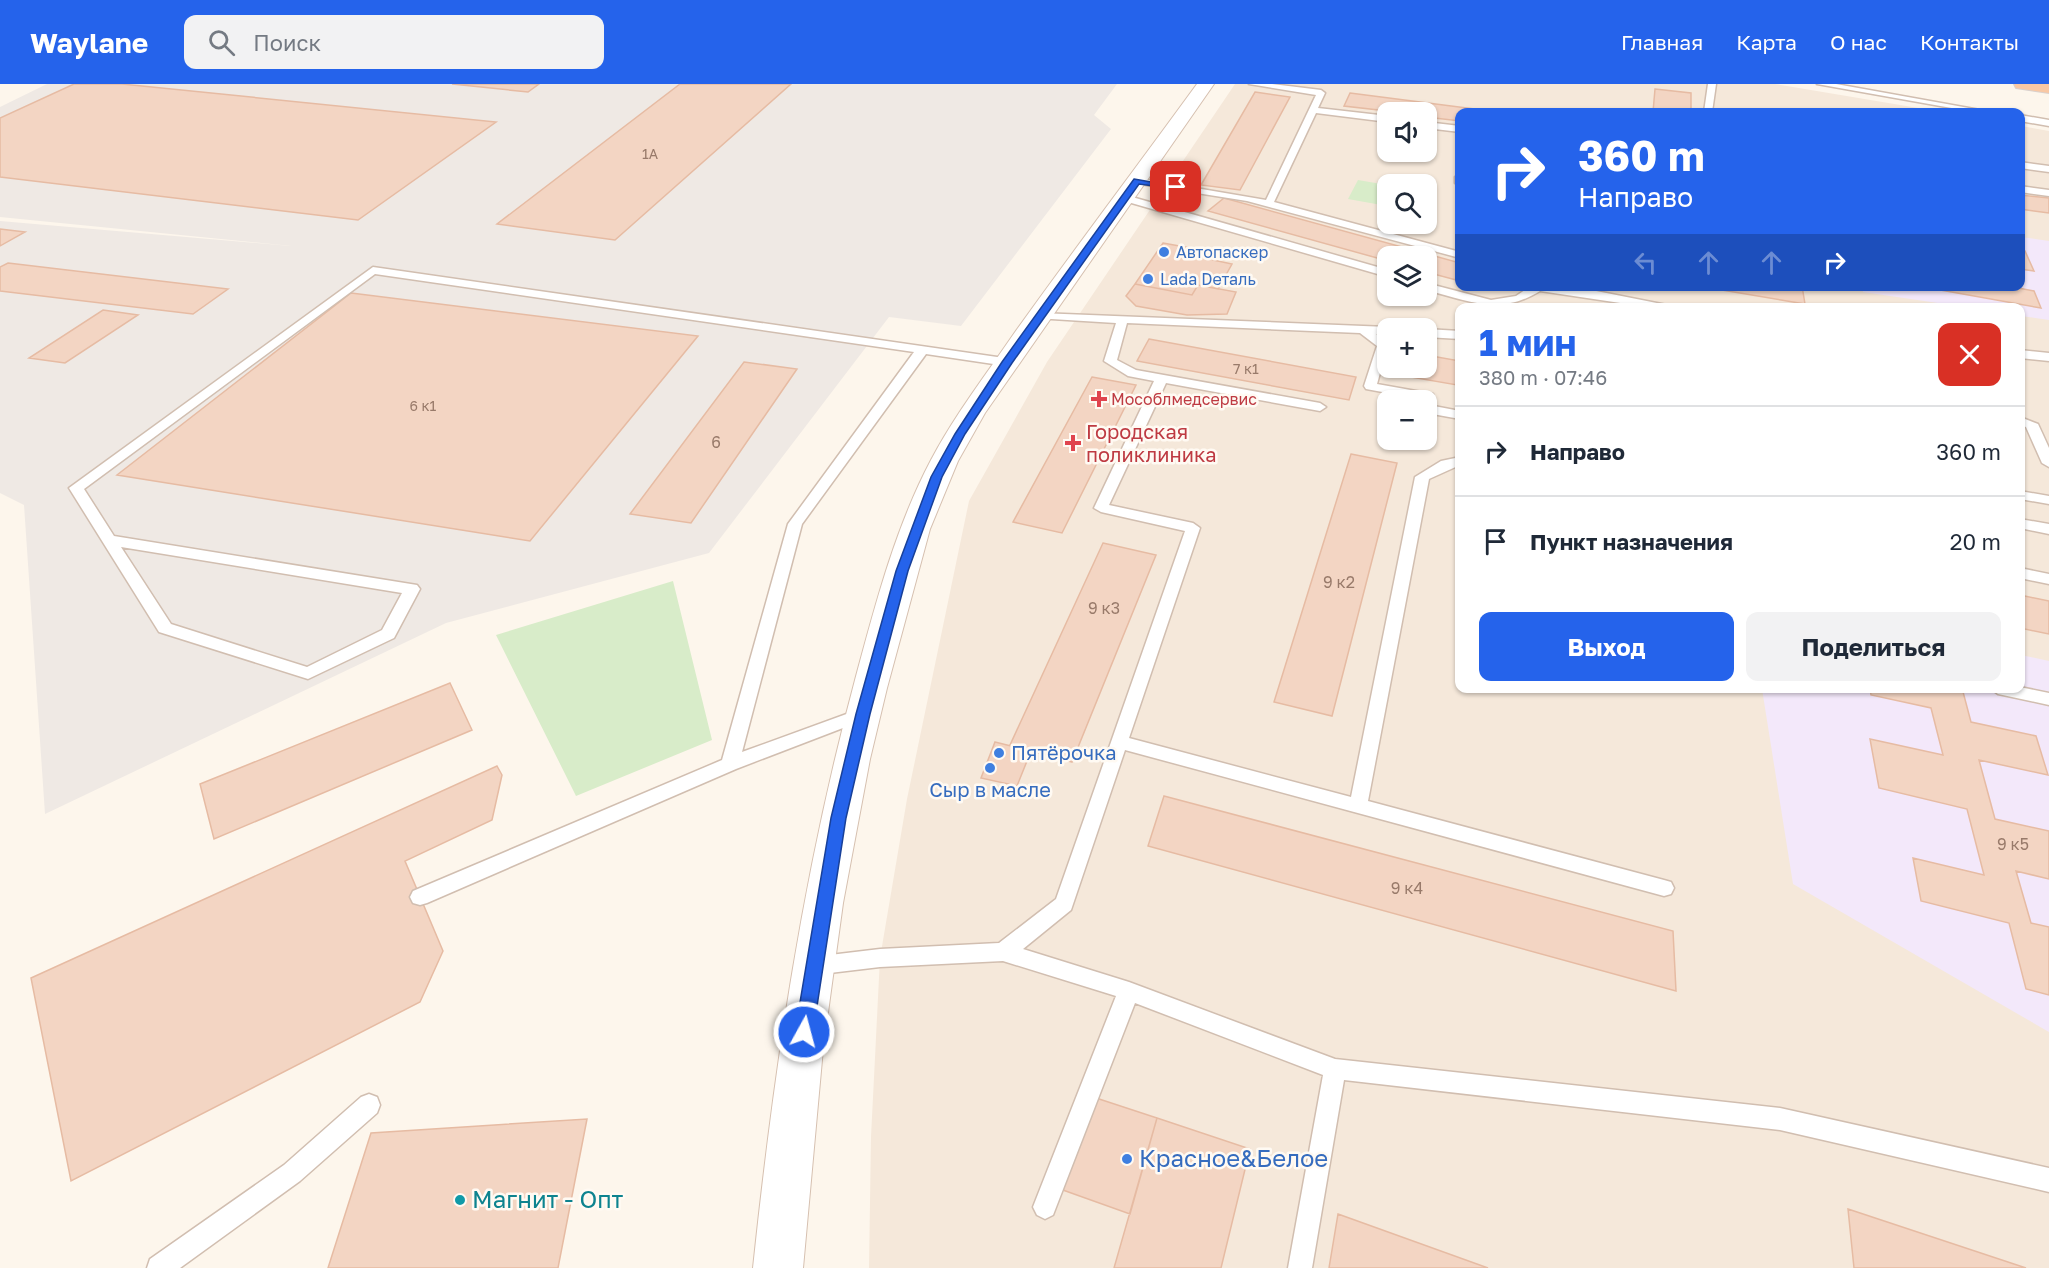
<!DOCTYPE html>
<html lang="ru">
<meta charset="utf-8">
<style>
body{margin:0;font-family:"Golos Text",sans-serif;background:#f2f2f3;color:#1f2937;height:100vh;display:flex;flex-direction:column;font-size:22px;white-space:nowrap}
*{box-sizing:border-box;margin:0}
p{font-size:20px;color:#747a83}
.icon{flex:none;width:33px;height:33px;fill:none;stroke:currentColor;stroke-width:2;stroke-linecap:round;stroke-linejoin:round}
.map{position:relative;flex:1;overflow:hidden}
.details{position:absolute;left:1455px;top:219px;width:570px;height:390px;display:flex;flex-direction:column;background:#fff;border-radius:12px;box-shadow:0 2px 4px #0004}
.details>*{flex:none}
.guide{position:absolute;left:1455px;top:24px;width:570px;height:183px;border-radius:12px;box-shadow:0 2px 4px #0004;background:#2563eb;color:#fff;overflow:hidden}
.tools{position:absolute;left:1377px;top:18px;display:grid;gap:12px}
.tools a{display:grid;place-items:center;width:60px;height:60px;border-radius:12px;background:#fff;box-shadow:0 2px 4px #0004;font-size:30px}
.pin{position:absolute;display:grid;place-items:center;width:51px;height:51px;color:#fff;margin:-26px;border-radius:12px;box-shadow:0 3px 9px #0006}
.me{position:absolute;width:66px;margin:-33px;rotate:7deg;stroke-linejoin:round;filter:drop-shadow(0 0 4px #0008)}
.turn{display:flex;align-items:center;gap:21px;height:126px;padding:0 24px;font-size:27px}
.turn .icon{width:78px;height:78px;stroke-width:2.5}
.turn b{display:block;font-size:42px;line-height:51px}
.lanes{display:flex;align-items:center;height:57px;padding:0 24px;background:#0003;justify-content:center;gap:30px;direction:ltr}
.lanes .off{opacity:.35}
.round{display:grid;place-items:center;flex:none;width:63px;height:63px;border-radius:12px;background:#f2f2f3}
.summary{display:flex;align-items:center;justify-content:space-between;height:102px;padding:0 24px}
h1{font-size:36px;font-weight:700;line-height:45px;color:#2563eb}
.cta{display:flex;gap:12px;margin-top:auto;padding:12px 24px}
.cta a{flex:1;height:69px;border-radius:12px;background:#2563eb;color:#fff;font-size:24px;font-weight:700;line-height:69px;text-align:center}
.cta a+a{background:#f2f2f3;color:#1f2937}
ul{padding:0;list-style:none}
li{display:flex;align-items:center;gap:18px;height:90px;padding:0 24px;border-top:2px solid #e0e1e3}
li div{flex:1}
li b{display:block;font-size:22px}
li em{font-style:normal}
header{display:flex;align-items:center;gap:36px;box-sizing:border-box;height:84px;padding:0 30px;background:#2563eb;color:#fff}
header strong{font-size:28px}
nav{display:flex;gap:33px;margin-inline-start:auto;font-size:21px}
.search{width:420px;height:54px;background:#f2f2f3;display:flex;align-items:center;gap:15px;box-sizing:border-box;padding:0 21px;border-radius:12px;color:#747a83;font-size:22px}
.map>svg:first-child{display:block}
.residential{fill:#f5e8da;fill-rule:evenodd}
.industrial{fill:#efe9e4}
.education{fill:#f3e8fa}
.green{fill:#d8ecc9}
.building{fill:#f3d5c3;stroke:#e6bba3;stroke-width:1.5}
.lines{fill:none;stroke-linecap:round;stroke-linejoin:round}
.service-casing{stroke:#d1beb0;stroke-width:3}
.secondary-casing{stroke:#d6c0b0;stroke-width:2}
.trunk-casing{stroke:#dad1cd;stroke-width:2}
.service{fill:#fff;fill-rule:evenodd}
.secondary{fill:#fff;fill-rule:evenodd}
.trunk{fill:#f9c8a4;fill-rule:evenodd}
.route{fill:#2563eb;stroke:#184099;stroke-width:1.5}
.shop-dot{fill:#3f7fe0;stroke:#fffaf3;stroke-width:2}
.health-dot{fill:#e0444e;stroke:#fffaf3;stroke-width:2}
.culture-dot{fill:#0f9aa8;stroke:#fffaf3;stroke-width:2}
.labels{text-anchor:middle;stroke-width:5;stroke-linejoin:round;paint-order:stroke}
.far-number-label{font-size:14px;fill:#987a6a}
.far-shop-label{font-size:16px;fill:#366cbe;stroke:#fffaf3;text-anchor:start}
.far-health-label{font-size:16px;fill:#be3a42;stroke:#fffaf3;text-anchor:start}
.number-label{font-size:16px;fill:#987a6a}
.health-label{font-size:20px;fill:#be3a42;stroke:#fffaf3;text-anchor:start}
.shop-label{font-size:20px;fill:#366cbe;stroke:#fffaf3;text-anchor:start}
.near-shop-label{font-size:24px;fill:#366cbe;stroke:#fffaf3;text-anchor:start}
.near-culture-label{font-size:24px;fill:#0d838f;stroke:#fffaf3;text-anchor:start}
</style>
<header>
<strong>Waylane</strong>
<div class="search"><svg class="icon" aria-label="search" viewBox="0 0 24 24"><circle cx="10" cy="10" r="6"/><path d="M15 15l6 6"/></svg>Поиск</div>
<nav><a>Главная</a><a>Карта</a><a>О нас</a><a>Контакты</a></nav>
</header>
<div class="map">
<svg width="2049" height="1184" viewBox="0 0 2049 1184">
<rect width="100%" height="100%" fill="#fdf6ec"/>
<path class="residential" d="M1235 0H1775L1942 28H1460V202H2020L2021 42 2049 47V1184H869L871 1053 880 874 907 715 969 417 1047 278ZM1388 28H1426V68H1388ZM1388 100H1426V140H1388ZM1388 172H1426V212H1388ZM1460 224H2020V604H1460ZM1388 244H1426V284H1388ZM1388 316H1426V356H1388Z"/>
<path class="industrial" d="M47 0H1117L1094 31 1111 45 961 242 889 233 709 469 446 539 45 730 24 421 0 409V137L291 162 0 133V23Z"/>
<path class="education" d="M2021 153 2049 157V236L2021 232 2020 224 1965 223 1863 208 1862 203 2020 202Z
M2021 571 2049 577V948L1793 800 1762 605 2020 604Z"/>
<path class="green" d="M1358 96 1387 101V122L1348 115Z
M673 497 712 656 576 712 496 551Z"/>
<path class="building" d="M74 0H122L496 38 358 136 0 93V34Z
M452 0H539L528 8Z
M680 0H791L615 156 497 140Z
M1655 5 1691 9V28H1653Z
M1255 8 1290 13 1240 106 1201 101Z
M1350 9 1498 28H1460V37L1426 33V28H1396L1344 22Z
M2020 111 2049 114V129L2020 125Z
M1224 114 1460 179V197L1426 188V172H1388V177L1208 127Z
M0 145 25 148 0 162Z
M1163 159 1218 169 1213 176 1232 180 1218 205 1198 201 1192 211 1135 200Z
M2020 166 2025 167 2034 187 2020 185Z
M8 179 228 205 193 230 0 207V183Z
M1135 200 1192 211 1198 201 1236 208 1227 230 1187 231 1136 222 1126 212Z
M1698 202H1802L1805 220Z
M1918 202H2008L2034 207 2041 224Z
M351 209 698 252 530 457 117 391Z
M103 226 138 231 65 279 29 274Z
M1149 255 1356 293 1349 316 1137 277Z
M1426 271 1460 277 1457 301 1393 290 1395 284H1426Z
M744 278 797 285 691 439 630 430Z
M1092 293 1136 301 1062 449 1013 438Z
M1351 370 1397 379 1332 632 1274 618Z
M1103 459 1156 471 1072 678 1010 661Z
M2020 511 2049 517V550L2020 544Z
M450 599 472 646 214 755 200 700Z
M1870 604H1962L1971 638 2036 652 2048 691 1979 676 1995 735 2049 747V795L2016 787 2031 839 2049 843V911L2026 905 2009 839 1921 817 1913 774 1984 791 1967 725 1879 704 1870 655 1943 671 1931 624 1871 611Z
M995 658 1031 667 1017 702 981 694Z
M497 682 502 691 492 736 405 777 443 867 420 918 71 1097 31 894Z
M1164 712 1673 847 1676 907 1148 762Z
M1090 1012 1157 1034 1130 1130 1060 1105Z
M1157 1034 1250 1065 1221 1184H1114Z
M587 1035 558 1184H328L371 1049Z
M1848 1125 2026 1184H1854Z
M1338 1130 1488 1184H1329Z"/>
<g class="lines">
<g class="service-casing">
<path id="service" d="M1249 0H1272L1321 6 1325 9 1318 24 1388 32V38L1316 29 1274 118 1460 168V174L1247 117 1134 99 1132 97 1137 94 1266 116 1316 11Z
M1708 0H1716L1712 28H1704Z
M1817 0H1836L1991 28H1974Z
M2020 31 2049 36V42L2020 37Z
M1426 38 1460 42V48L1426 44Z
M2020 78 2049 82V88L2020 84Z
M1460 90V102L1455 99V93Z
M2020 102 2049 106V112L2020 108Z
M1125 111 1388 186V193L1121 116V112Z
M373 183 1011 275V281L1007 282 926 270 802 440 742 668 863 624 869 626 872 630 869 634 736 685 427 819 420 821 413 819 410 813 413 807 722 676 788 440 914 268 375 190 84 405 114 452 417 501 420 505 394 554 308 595 159 548 69 404ZM121 463 402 509 382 546 307 583 171 540Z
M1426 199 1491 216 1516 212 1531 202H1571L1682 224H1654L1540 207C1500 232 1469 217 1426 206Z
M1039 229 1388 243 1392 244H1388V251L1376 250 1388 259 1377 300 1433 310 1434 322 1460 327V335L1427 329 1426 316 1366 305 1364 302 1377 262 1360 249 1127 239 1117 276 1136 286 1320 319 1326 323 1320 327 1166 299 1109 421 1193 439 1200 444 1129 654 1351 713 1415 393 1441 377 1460 373V381L1429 395 1368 717 1664 796 1671 798 1674 804 1671 810 1664 812 1125 666 1071 826 1023 865 1129 898 1335 975 1780 1024 2049 1084V1108L1780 1046 1344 996 1312 1184H1288L1323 991 1135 919 1053 1131 1045 1135 1037 1131 1033 1123 1116 912 1003 877 880 883 813 891 806 888 803 882 806 876 813 873 880 865 999 859 1056 815 1185 447 1101 428 1094 424 1154 297 1128 292 1104 277 1116 239 1035 234V230Z
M1426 245 1460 247V255L1426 253Z
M2020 266 2049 269V277L2020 274Z
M2020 333 2038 340 2049 364V383L2042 379 2026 343 2020 341Z
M2020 407 2049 412V420L2020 415Z
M2020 435 2049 440V450L2020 444Z
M2020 484 2049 490V500L2020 494Z
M2020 603 2049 609V621L1998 610 1990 604Z
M369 1010 377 1013 380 1021 377 1029 300 1097 180 1184H147L150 1175 284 1081 361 1013Z"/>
</g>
<g class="secondary-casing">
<path id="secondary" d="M1197 0H1214L985 329 958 377 930 445 887 604 870 675 843 819 823 965 803 1184H753C774 985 803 789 855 596 875 522 895 444 931 376 954 332 985 292 1013 251 1073 167 1136 84 1197 0Z"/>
</g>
<g class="trunk-casing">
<path id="trunk" d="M2014 0H2049V9L2016 4Z"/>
</g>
<use href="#service" class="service"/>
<use href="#secondary" class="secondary"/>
<use href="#trunk" class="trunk"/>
</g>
<path class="route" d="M1134 95 1180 103 1176 105 1139 100 1012 279 965 350 942 393 908 487 870 630 846 734 813 948 810 954 804 956 798 954 795 948 831 734 856 630 896 487 931 393 955 350 1002 278Z"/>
<g class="shop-dot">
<circle cx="1164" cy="168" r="6"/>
<circle cx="1148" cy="195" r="6"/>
<circle cx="999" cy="669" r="6"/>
<circle cx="990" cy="684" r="6"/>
<circle cx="1127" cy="1075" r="6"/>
</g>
<g class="health-dot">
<path d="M1096 306h6v6h6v6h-6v6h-6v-6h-6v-6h6z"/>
<path d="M1070 350h6v6h6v6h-6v6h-6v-6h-6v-6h6z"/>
</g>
<circle class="culture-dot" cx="460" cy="1116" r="6"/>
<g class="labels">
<g class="far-number-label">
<text x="650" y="75">1А</text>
<text x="1246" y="290">7 к1</text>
<text x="423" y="327">6 к1</text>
</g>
<g class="far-shop-label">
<text x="1176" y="174">Автопаскер</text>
<text x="1160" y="201">Lada Dеталь</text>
</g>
<g class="far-health-label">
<text x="1111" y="321">Мособлмедсервис</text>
</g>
<g class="number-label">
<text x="716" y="364">6</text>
<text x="1339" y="504">9 к2</text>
<text x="1104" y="530">9 к3</text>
<text x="2013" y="766">9 к5</text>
<text x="1407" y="810">9 к4</text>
</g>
<g class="health-label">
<text x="1086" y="355">Городская<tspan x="1086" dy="23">поликлиника</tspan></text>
</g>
<g class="shop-label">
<text x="1011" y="676">Пятёрочка</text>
<text x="990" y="713" text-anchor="middle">Сыр в масле</text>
</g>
<g class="near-shop-label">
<text x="1139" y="1083">Красное&amp;Белое</text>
</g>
<g class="near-culture-label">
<text x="472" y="1124">Магнит - Опт</text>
</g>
</g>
</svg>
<div class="tools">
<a><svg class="icon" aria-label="sound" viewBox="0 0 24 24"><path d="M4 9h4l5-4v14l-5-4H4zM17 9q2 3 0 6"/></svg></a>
<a><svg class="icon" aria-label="search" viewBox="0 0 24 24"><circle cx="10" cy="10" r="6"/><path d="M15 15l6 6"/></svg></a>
<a><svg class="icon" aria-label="layers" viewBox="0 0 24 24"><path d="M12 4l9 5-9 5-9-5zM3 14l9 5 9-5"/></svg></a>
<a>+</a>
<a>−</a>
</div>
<div class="pin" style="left:1176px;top:103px;background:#d93025"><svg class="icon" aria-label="arrive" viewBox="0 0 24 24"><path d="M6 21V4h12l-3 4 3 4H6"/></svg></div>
<svg class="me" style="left:804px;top:948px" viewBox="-20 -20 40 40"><circle r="17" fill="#2563eb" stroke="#fff" stroke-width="3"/><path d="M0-11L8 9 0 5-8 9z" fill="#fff"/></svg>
<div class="guide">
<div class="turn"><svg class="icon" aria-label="right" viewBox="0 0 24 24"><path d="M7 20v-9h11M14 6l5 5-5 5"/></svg><div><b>360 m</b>Направо</div></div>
<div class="lanes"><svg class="icon off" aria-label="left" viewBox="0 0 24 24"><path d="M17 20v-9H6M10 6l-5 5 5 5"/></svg><svg class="icon off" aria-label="ahead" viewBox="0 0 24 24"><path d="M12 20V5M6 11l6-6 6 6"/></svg><svg class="icon off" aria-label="ahead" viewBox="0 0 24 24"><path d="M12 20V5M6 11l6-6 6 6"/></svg><svg class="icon" aria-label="right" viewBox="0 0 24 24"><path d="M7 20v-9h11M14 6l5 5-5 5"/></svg></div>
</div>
<section class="details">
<div class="summary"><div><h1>1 мин</h1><p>380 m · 07:46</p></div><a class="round" style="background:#d93025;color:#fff"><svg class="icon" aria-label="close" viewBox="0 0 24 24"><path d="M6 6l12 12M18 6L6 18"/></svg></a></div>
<ul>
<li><svg class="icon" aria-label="right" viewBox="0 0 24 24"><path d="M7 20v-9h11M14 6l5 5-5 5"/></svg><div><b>Направо</b></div><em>360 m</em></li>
<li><svg class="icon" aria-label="arrive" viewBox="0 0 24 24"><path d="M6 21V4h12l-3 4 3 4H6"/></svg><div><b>Пункт назначения</b></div><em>20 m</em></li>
</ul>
<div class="cta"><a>Выход</a><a>Поделиться</a></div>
</section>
</div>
